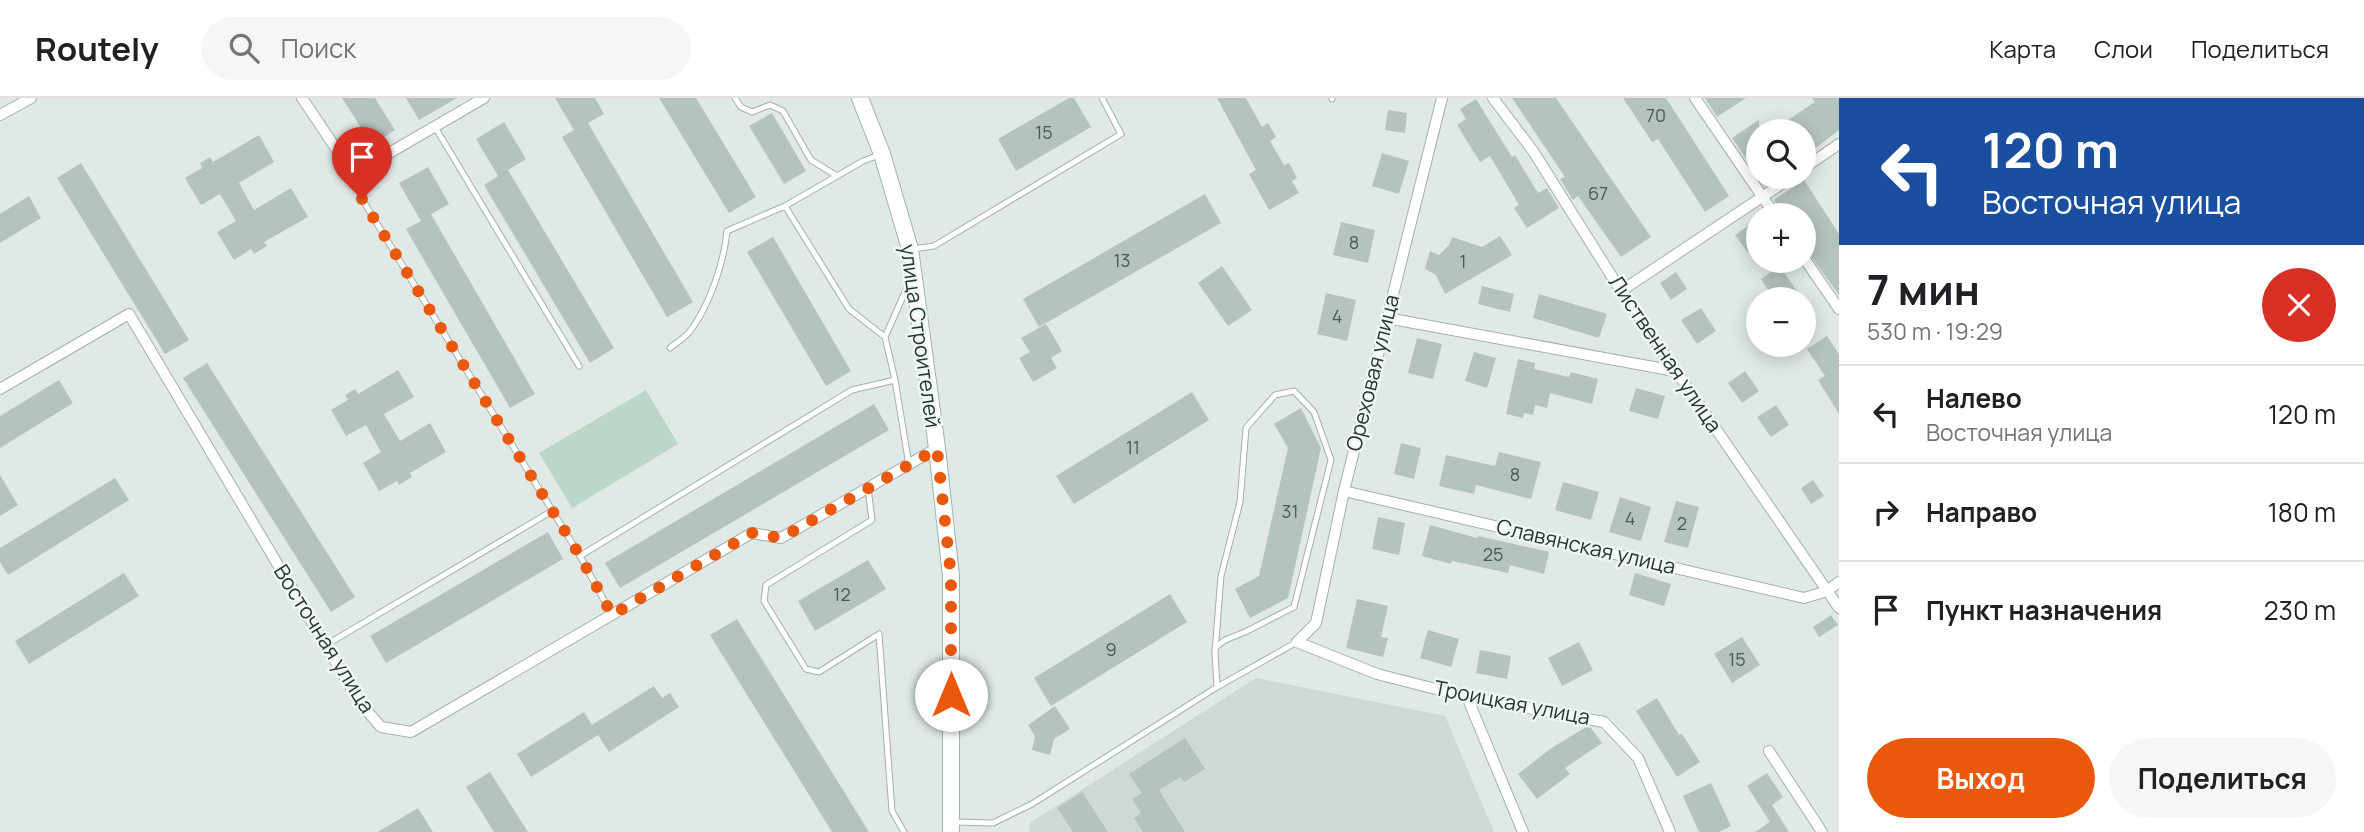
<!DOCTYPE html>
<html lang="ru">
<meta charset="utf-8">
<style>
body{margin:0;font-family:Manrope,sans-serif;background:#f6f6f6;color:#202124;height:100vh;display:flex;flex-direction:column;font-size:26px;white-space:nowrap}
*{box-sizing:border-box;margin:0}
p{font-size:23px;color:#757577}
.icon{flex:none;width:38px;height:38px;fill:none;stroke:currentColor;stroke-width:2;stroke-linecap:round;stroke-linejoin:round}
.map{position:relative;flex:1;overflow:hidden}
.sheet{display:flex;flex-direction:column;background:#fff;width:525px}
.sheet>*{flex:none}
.top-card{background:#1a4fa0;color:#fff;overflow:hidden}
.controls{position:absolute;left:1746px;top:21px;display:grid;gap:14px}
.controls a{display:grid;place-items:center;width:70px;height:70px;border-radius:50%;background:#fff;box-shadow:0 4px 18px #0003;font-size:35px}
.pin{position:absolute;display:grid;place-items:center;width:60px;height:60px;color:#fff;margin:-72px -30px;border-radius:50% 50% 50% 0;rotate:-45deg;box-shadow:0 0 7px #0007}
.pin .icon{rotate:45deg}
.me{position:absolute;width:77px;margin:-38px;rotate:0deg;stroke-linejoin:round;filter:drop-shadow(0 0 5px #0008)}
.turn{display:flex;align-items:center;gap:24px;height:147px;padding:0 28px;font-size:32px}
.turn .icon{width:91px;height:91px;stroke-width:2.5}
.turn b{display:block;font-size:49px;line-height:60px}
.round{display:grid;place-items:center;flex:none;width:74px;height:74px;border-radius:37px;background:#f6f6f6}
.headline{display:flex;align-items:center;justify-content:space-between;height:119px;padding:0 28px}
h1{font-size:42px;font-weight:700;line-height:52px}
.button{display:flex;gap:14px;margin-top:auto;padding:14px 28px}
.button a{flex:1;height:80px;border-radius:42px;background:#ea580c;color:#fff;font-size:28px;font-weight:700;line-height:80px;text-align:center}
.button a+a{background:#f6f6f6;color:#202124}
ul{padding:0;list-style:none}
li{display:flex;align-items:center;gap:21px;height:98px;padding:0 28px;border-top:2px solid #e0e0e0}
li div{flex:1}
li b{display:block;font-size:26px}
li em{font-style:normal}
header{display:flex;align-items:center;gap:42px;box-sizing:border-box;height:98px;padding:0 35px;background:#fff;border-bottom:2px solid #e0e0e0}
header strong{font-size:33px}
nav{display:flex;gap:38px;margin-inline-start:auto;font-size:24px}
.search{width:490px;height:63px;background:#f6f6f6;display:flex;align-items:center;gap:18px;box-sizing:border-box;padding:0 24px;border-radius:38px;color:#757577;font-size:26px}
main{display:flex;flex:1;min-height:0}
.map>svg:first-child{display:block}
.built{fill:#ced8d5}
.green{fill:#bbd7c7}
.building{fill:#b5c3bf}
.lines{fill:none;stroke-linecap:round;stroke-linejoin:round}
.service-casing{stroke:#a4b0ad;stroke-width:7}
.minor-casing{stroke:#a4b0ad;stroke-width:12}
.secondary-casing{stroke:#a0b3af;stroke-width:18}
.service{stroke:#fff;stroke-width:5}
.minor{stroke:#fff;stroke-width:10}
.secondary{stroke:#fff;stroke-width:16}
.route{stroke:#ea580c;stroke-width:12;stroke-dasharray:0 21.6}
.labels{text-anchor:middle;stroke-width:5;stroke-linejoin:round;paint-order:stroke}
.number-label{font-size:18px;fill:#485957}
.street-label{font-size:21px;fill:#233634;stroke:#eff6f4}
</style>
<header>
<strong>Routely</strong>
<div class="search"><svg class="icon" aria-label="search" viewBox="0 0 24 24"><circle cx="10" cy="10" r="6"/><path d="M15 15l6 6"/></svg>Поиск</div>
<nav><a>Карта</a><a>Слои</a><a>Поделиться</a></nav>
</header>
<main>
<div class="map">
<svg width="1839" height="734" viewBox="0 0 1839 734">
<rect width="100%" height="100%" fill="#e0e9e6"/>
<path class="built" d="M1256 580 1445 618 1494 734H1029L1030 725Z"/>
<path class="green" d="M646 292 678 346 572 410 539 355Z"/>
<path class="building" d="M342 0H375L395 32 372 47Z
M406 0H457L419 22Z
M555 0H595L604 16 588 25 693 204 667 219 562 39 574 32Z
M659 0H696L756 99 729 115Z
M1069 0H1074L1091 29 1016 73 998 41Z
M1217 0H1246L1262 29 1268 25 1276 39 1270 43 1284 67 1289 65 1297 80 1292 83 1299 95 1269 112 1249 76 1256 72Z
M1512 0H1556L1651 139 1621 159 1578 98 1573 102 1560 81 1565 79Z
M1623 0H1666L1729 98 1705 114 1658 41 1652 44Z
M1705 0H1746L1717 19Z
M1812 0H1839V32L1804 59V33H1771L1815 4Z
M1476 1 1512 59 1515 57 1538 95 1547 90 1559 110 1527 130 1514 110 1519 107 1490 58 1480 64 1457 27 1466 21 1460 11Z
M1388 12 1407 15 1405 35 1385 32Z
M772 15 806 73 784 86 749 28Z
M1759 22V69L1754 72 1732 40Z
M504 24 526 61 508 72 614 250 590 265 484 87 498 78 476 41Z
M259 37 274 64 239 85 254 112 291 90 308 119 264 144 267 148 254 156 251 151 234 162 217 134 236 123 220 96 201 107 185 80 202 70 200 65 210 59 213 64Z
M1382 55 1409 63 1399 96 1372 88Z
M81 65 189 242 165 256 57 80Z
M428 69 449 106 431 116 535 296 510 310 406 131 421 123 399 85Z
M1804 82 1839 136V197L1804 149V117H1783L1774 102Z
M1205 96 1221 125 1039 229 1023 201Z
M29 98 41 120 0 145V116Z
M1341 124 1375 132 1368 165 1333 157Z
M1749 127 1759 141V146L1747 154 1735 137Z
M1500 138 1512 157 1445 196 1436 177 1425 171 1430 153 1439 157 1449 147 1452 139 1482 149Z
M773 139 851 273 826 288 747 154Z
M1222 168 1252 212 1228 228 1198 185Z
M1780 168 1790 183 1803 201H1774L1761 181Z
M1676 174 1687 191 1671 202 1660 185Z
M1482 188 1514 196 1510 214 1478 206Z
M1326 195 1356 202 1347 243 1317 236Z
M1539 196 1607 216 1599 240 1533 220Z
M1701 210 1716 233 1697 246 1681 222Z
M1046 226 1062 253 1051 260 1057 270 1033 284 1019 260 1030 254 1021 240Z
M1827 238 1839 256V316L1818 282 1825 278 1807 251Z
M1417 240 1442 246 1433 281 1408 275Z
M1474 254 1496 260 1487 290 1465 283Z
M1518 261 1535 265 1534 271 1569 279 1571 274 1598 281 1592 306 1550 295 1547 310 1535 307 1533 317 1524 315 1523 320 1506 316Z
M207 265 355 499 331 514 183 280Z
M398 272 414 299 384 316 400 343 430 325 446 354 410 375 412 379 399 387 397 383 379 393 363 365 381 354 366 327 346 338 331 312 348 302 345 297 355 291 358 296Z
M1745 273 1759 293 1742 305 1728 285Z
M59 282 73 305 0 350V318Z
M1636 290 1665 298 1658 321 1629 313Z
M1192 294 1209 322 1074 406 1056 378Z
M874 306 889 332 620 490 605 465Z
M1776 307 1789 327 1771 339 1757 319Z
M1301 310 1321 350 1288 500 1250 520 1235 491 1259 478 1288 350 1274 326Z
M1401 345 1421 350 1414 381 1394 376Z
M1499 354 1541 364 1531 401 1476 387 1474 396 1439 388 1446 357 1495 368Z
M0 377 18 407 0 418Z
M115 380 129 402 8 477 0 464V450Z
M1813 382 1824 398 1811 406 1801 390Z
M1563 384 1599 394 1591 422 1555 412Z
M1620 399 1651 409 1641 443 1609 434Z
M1676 403 1699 409 1688 450 1664 444Z
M1378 419 1405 425 1399 457 1372 451Z
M1430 427 1477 440 1478 438 1549 454 1544 476 1510 467 1508 475 1452 463 1451 466 1422 458Z
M548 434 563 461 386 565 370 538Z
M868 462 886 491 815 533 798 503Z
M124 475 139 498 29 566 15 543Z
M1635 475 1671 486 1664 508 1629 497Z
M1170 496 1187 524 1051 608 1034 580Z
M1357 501 1388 508 1381 539 1388 540 1383 559 1346 550Z
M1831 517 1838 527 1819 539 1813 529Z
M737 521 869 734H832L710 537Z
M1428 532 1459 541 1451 569 1420 560Z
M1742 539 1760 567 1732 585 1714 556Z
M1579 544 1593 572 1562 588 1548 560Z
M1480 552 1511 558 1507 581 1476 575Z
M654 588 662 600 670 595 679 609 609 654 598 637 531 679 517 656 584 614 592 627Z
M1657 600 1679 637 1682 636 1700 664 1677 679 1636 613Z
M1055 608 1070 631 1054 641 1050 657 1032 652 1035 638 1028 627Z
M1586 629 1591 630 1602 645 1565 670 1570 676 1537 701 1518 676 1550 651Z
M1185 640 1205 671 1184 684 1180 679 1159 692 1185 734H1143L1134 720 1141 715 1132 701 1142 695 1129 676Z
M490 674 528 734H494L466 689Z
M1767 675 1783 699 1772 707 1789 734H1755L1770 724 1747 688Z
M1711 685 1731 728 1719 734H1699L1683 698Z
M1082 694 1108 734H1073L1057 710Z
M418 710 433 734H378Z"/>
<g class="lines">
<g class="service-casing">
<path id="service" d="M735 0 741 9 752 14 770 7 783 13 811 62 837 78
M1332 1V0
M435 29 579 268
M362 101 580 458
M785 108 863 63 879 57
M913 151 934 148 1121 36 1102 0
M670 250C676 245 686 239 691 232 710 206 724 164 727 133L785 108 849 211 885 239
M909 367 895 282 885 239 909 185
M868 390 872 422 766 487 764 503 806 571 819 574 879 536 892 713 904 734
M612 517 580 458 852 292 895 282
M326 547 552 413
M1217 589 1215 554 1221 478 1240 404 1246 330 1275 297 1294 293 1314 314 1331 362 1294 509 1245 534 1225 542 1217 548
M955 724 993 725 1032 706 1217 589 1297 544"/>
</g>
<g class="minor-casing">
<path id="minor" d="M302 0 353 76 484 0
M1442 0 1344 393 1316 525 1297 544 1377 576 1467 599 1604 624 1638 660 1670 734
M1493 0 1533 53 1621 193 1839 510
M1695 0 1775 117
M0 17 31 0
M1804 70 1839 46
M1804 160 1839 211
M1621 193 1792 79
M1387 220 1675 273
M0 291 129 216 360 605 381 629 411 634 752 435 781 440 937 350
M1344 393 1804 500 1827 493 1839 484
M1467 599 1523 734
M1769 653 1822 734"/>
</g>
<g class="secondary-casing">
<path id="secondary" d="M860 0 882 56 910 151 937 350 951 478V734"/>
</g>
<use href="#service" class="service"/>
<use href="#minor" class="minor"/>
<use href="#secondary" class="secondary"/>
</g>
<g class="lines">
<path class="route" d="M362 101 580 458 612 517 752 435 781 440 937 351 951 478V597"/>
</g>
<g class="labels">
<g class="number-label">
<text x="1656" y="24">70</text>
<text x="1044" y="41">15</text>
<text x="1598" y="102">67</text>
<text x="1354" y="151">8</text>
<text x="1122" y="169">13</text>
<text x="1463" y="170">1</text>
<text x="1337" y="225">4</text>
<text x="1133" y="356">11</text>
<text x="1515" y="383">8</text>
<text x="1290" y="420">31</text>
<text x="1630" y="427">4</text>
<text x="1682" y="432">2</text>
<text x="1493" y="463">25</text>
<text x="842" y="503">12</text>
<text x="1111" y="558">9</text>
<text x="1737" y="568">15</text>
</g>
<g class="street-label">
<text transform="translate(920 238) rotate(82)" y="7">улица Строителей</text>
<text transform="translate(1665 256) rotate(56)" y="7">Лиственная улица</text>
<text transform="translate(1373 275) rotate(-76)" y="7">Ореховая улица</text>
<text transform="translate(1586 449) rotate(13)" y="7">Славянская улица</text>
<text transform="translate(324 541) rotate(58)" y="7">Восточная улица</text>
<text transform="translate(1512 605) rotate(11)" y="7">Троицкая улица</text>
</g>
</g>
</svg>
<div class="controls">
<a><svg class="icon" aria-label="search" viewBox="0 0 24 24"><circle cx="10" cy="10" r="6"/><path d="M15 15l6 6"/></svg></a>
<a>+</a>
<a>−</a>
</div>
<div class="pin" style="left:362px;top:101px;background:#d93025"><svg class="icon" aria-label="arrive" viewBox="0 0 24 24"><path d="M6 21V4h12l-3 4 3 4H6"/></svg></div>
<svg class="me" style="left:951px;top:597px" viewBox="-20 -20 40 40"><circle r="19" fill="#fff"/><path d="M0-13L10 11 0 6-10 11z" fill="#ea580c"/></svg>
</div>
<section class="sheet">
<div class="top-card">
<div class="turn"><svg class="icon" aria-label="left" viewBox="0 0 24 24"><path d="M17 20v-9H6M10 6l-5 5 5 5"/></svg><div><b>120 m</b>Восточная улица</div></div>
</div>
<div class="headline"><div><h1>7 мин</h1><p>530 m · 19:29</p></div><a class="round" style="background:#d93025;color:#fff"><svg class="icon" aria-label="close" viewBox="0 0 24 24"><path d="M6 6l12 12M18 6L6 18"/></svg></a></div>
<ul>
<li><svg class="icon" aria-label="left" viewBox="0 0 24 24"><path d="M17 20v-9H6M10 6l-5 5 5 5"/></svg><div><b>Налево</b><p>Восточная улица</p></div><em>120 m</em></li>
<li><svg class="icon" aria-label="right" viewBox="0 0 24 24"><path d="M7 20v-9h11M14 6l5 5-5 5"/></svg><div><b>Направо</b></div><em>180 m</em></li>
<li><svg class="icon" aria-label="arrive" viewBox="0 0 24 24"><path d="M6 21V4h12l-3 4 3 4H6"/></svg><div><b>Пункт назначения</b></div><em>230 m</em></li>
</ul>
<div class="button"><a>Выход</a><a>Поделиться</a></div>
</section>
</main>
